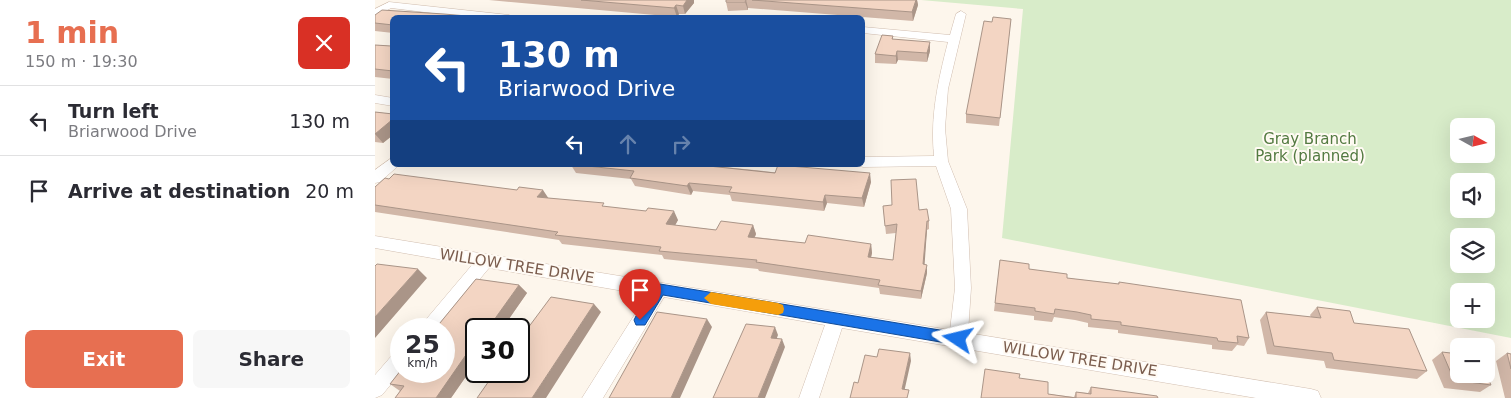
<!DOCTYPE html>
<meta charset="utf-8">
<style>
body{margin:0;font-family:"DejaVu Sans",sans-serif;background:#f7f7f7;color:#2b2b33;height:100vh;display:flex;flex-direction:column;font-size:19px;white-space:nowrap}
*{box-sizing:border-box;margin:0}
p{font-size:16px;color:#7c7c81}
.icon{flex:none;width:28px;height:28px;fill:none;stroke:currentColor;stroke-width:2;stroke-linecap:round;stroke-linejoin:round}
.map{position:relative;flex:1;overflow:hidden}
.panel{display:flex;flex-direction:column;background:#fff;width:375px}
.panel>*{flex:none}
.banner{position:absolute;left:15px;top:15px;width:475px;height:152px;border-radius:8px;box-shadow:0 5px 20px #0002;background:#1a4fa0;color:#fff;overflow:hidden}
.needle{width:32px;rotate:98deg}
.fabs{position:absolute;left:1075px;top:118px;display:grid;gap:10px}
.fabs a{display:grid;place-items:center;width:45px;height:45px;border-radius:8px;background:#fff;box-shadow:0 5px 20px #0002;font-size:25px}
.speed{position:absolute;left:15px;top:318px;display:flex;gap:10px;font-size:25px;font-weight:700;text-align:center}
.speed>*{display:grid;place-content:center;width:65px;height:65px;border-radius:50%;background:#fff;box-shadow:0 5px 20px #0002;line-height:1}
.speed small{font-size:12px;font-weight:400}
.speed .limit{border:2px solid #111;border-radius:8px;background:#fff;color:#111}
.pin{position:absolute;display:grid;place-items:center;width:42px;height:42px;color:#fff;margin:-51px -21px;border-radius:50% 50% 50% 0;rotate:-45deg;box-shadow:0 0 5px #0007}
.pin .icon{rotate:45deg}
.me{position:absolute;width:55px;margin:-28px;rotate:280deg;stroke-linejoin:round;filter:drop-shadow(0 0 4px #0008)}
.turn{display:flex;align-items:center;gap:18px;height:105px;padding:0 25px;font-size:22px}
.turn .icon{width:65px;height:65px;stroke-width:2.5}
.turn b{display:block;font-size:35px;line-height:42px}
.lanes{display:flex;align-items:center;height:48px;padding:0 25px;background:#0003;justify-content:center;gap:25px;direction:ltr}
.lanes .off{opacity:.35}
.round{display:grid;place-items:center;flex:none;width:52px;height:52px;border-radius:8px;background:#f7f7f7}
.headline{display:flex;align-items:center;justify-content:space-between;height:85px;padding:0 25px}
h1{font-size:30px;font-weight:700;line-height:38px;color:#e76f51}
.button{display:flex;gap:10px;margin-top:auto;padding:10px 25px}
.button a{flex:1;height:58px;border-radius:8px;background:#e76f51;color:#fff;font-size:20px;font-weight:700;line-height:58px;text-align:center}
.button a+a{background:#f7f7f7;color:#2b2b33}
ul{padding:0;list-style:none}
li{display:flex;align-items:center;gap:15px;height:70px;padding:0 25px;border-top:1px solid #e1e1e2}
li div{flex:1}
li b{display:block;font-size:19px}
li em{font-style:normal}
main{display:flex;flex:1;min-height:0}
.map>svg:first-child{display:block}
.green{fill:#d8ecc9;fill-rule:evenodd}
.lines{fill:none;stroke-linecap:round;stroke-linejoin:round}
.minor-casing{stroke:#d1beb0;stroke-width:1}
.minor{fill:#fff;fill-rule:evenodd}
.wall{fill:#d1b7a8}
.shaded-wall{fill:#aa9588}
.building{fill:#f3d5c3;stroke:#aa9588}
.route{fill:#1a73e8;stroke:#114b97}
.slow{fill:#f59e0b}
.labels{text-anchor:middle;stroke-width:4;stroke-linejoin:round;paint-order:stroke}
.park-label{font-size:15px;fill:#537a41;stroke:#fffaf3}
.street-label{font-size:15px;fill:#7a5c4d;stroke:#fffaf3}
</style>
<main>
<section class="panel">
<div class="headline"><div><h1>1 min</h1><p>150 m · 19:30</p></div><a class="round" style="background:#d93025;color:#fff"><svg class="icon" aria-label="close" viewBox="0 0 24 24"><path d="M6 6l12 12M18 6L6 18"/></svg></a></div>
<ul>
<li><svg class="icon" aria-label="left" viewBox="0 0 24 24"><path d="M17 20v-9H6M10 6l-5 5 5 5"/></svg><div><b>Turn left</b><p>Briarwood Drive</p></div><em>130 m</em></li>
<li><svg class="icon" aria-label="arrive" viewBox="0 0 24 24"><path d="M6 21V4h12l-3 4 3 4H6"/></svg><div><b>Arrive at destination</b></div><em>20 m</em></li>
</ul>
<div class="button"><a>Exit</a><a>Share</a></div>
</section>
<div class="map">
<svg width="1136" height="398" viewBox="0 0 1136 398">
<rect width="100%" height="100%" fill="#fdf6ec"/>
<path class="green" d="M546 0H1136V338L627 238 648 9ZM1084 126H1111V154H1084ZM1084 181H1111V209H1084ZM1084 236H1111V264H1084ZM1084 291H1111V319H1084Z"/>
<g class="lines">
<g class="minor-casing">
<path id="minor" d="M14 2 134 15 139 18H99L16 8 0 17V9Z
M586 11 591 14 573 89 570 128 573 161 592 209 596 288 593 333 936 389 943 391 946 398H881L467 328 444 398H424L450 325 289 297 228 398H207L272 295 114 268 63 329H43L97 265 0 248V236L575 330 580 288 576 209 561 166 488 167 483 165H488V157L559 156C555 116 563 81 573 42L488 33V27L575 35 581 14Z
M0 95 18 98V106L0 103Z
M18 157V165L23 166 5 182 0 183V170Z
M26 351 27 371 7 395 0 398V375L19 353Z"/>
</g>
<use href="#minor" class="minor"/>
</g>
<path class="wall" d="M114 0H319V3L310 14H304L302 17Z
M351 0H542L543 5 538 21 373 8V10L353 11 351 2Z
M0 15 18 18V33L0 31Z
M636 19 624 126 591 123V114L617 22Z
M518 36V39L555 51 552 62 523 60 521 64 500 63V54Z
M0 45 16 46H18V79L0 77Z
M0 112 18 114V135L8 143 0 142Z
M196 165H329L496 182 489 207 452 203 449 211 357 201 355 195 318 191 316 195 260 186 256 179 201 173Z
M0 187 174 198 231 207 303 220 300 225 341 230 378 225 381 234 380 237 430 243 496 244 497 253 496 257 518 260 521 233 511 234 508 206 544 210 554 221V229L552 230 549 264 552 273 546 299 505 294 504 288 384 271 383 269 289 259 287 255 187 244 184 240 0 212Z
M625 260 654 269 692 278 743 284 744 282 874 338 869 346 862 345 857 351 837 349V345L743 333V330L713 327V323L700 320 679 317 677 322 659 320V316L619 311Z
M101 279 144 285 152 293 129 326 131 328 101 329V362L76 398H20L25 391 15 384 26 370V371H69V329H60Z
M942 307 979 323 1052 371 1042 379 951 368 949 361 892 354 885 320 891 312 936 317 935 315Z
M1067 352 1116 385 1105 392 1069 388 1057 360Z
M1132 353 1136 354V398H1130L1121 361Z
M644 378 673 394 699 397 701 392 713 393 716 387 783 398H606Z"/>
<path class="shaded-wall" d="M312 0H319V3L310 14 308 6Z
M371 0 373 8V10L370 2Z
M541 0H542L543 5 538 21 537 12Z
M301 5 304 14 302 17 299 8Z
M555 42V51L552 62V53Z
M522 51 523 60 521 64V56Z
M18 119V135L8 143 0 134Z
M495 173 496 182 489 207 487 198Z
M314 183 318 191 316 195 312 186Z
M168 190 174 199 162 197Z
M450 195 452 203 449 211 448 202Z
M299 211 303 220 296 233 291 224Z
M552 221V230L549 273 548 264Z
M378 225 381 234 376 245 373 237Z
M496 244 497 253 494 266 493 257Z
M552 265V273L546 299V291Z
M43 269 52 278 0 338V317Z
M144 285 152 293 129 326 131 328 117 329 119 320Z
M219 304 226 312 171 398H157Z
M332 319 337 327 305 398H296Z
M400 327 403 335 399 346 396 338Z
M407 339 410 347 390 398H383Z
M95 349 101 355V362L76 398H61Z
M535 353 536 361 528 397 527 389Z"/>
<path class="building" d="M206 0H312L308 6 301 5 299 8Z
M351 0H371L370 2H351Z
M377 0H541L537 12Z
M7 10 69 14 103 17 102 18H18V25L0 23V15Z
M618 17 636 19 625 118 591 114 609 21 617 22Z
M507 35 518 36 517 39 555 42 552 53 522 51 521 56 500 54Z
M0 45 16 46H18V71L0 69Z
M0 112 18 114V119L0 134Z
M203 165H324L400 173 403 165 495 173 487 198 450 195 448 202 354 192 357 187 314 183 312 186 255 178 259 171Z
M19 174 142 190 144 187 168 190 162 197 229 203 227 206 271 211 273 208 299 211 291 224 341 230 346 221 378 225 373 237 430 243 433 235 496 244 493 257 518 260 522 224 510 226 508 206 517 205 516 180 541 179 544 210 552 209 554 221H552L548 264 552 265 546 291 503 285 505 280 381 262 382 260 284 251 286 247 180 235 183 232 0 205V187L10 178 14 179Z
M625 260 654 264V269L692 274V278L744 284V282L866 300 874 338 862 336 863 343 843 341 842 338 746 325V322L716 319V315L702 312 680 309 679 314 660 311V308L620 303Z
M2 264 43 269 0 317V266Z
M101 279 144 285 119 320H123L117 329H101V350L95 349 61 398H20L29 386 15 384 26 370V371H69V329H60Z
M176 297 219 304 157 398H102L121 371H144V340Z
M942 307 975 311 979 323 1034 329 1052 371 959 360 957 353 899 346 891 312 946 318Z
M282 312 332 319 296 398H234Z
M371 324 400 327 396 338 407 339 383 398H338Z
M504 349 535 353 527 389 534 390 532 398H475L479 382 483 383 490 355 502 357Z
M1067 352 1084 354V374H1111L1116 385 1079 380Z
M1132 353 1136 354V369Z
M610 369 645 374 644 378 673 382V394L701 398V392L716 394V387L782 396 783 398H606Z"/>
<path class="route" d="M285 284 583 333 588 335 590 339 588 343 583 345 288 295 270 325H261L259 320 261 316 280 286Z"/>
<path class="slow" d="M336 292 403 303 408 305 409 309 408 313 403 315 336 304 329 298Z"/>
<g class="labels">
<g class="park-label">
<text x="935" y="144">Gray Branch<tspan x="935" dy="17">Park (planned)</tspan></text>
</g>
<g class="street-label">
<text transform="translate(142 266) rotate(9)" y="5">WILLOW TREE DRIVE</text>
<text transform="translate(705 359) rotate(9)" y="5">WILLOW TREE DRIVE</text>
</g>
</g>
</svg>
<div class="fabs">
<a><svg class="needle" viewBox="-14 -14 28 28"><path d="M0-13l5 13h-10z" fill="#e53935"/><path d="M0 13l5-13h-10z" fill="#7c7c81"/></svg></a>
<a><svg class="icon" aria-label="sound" viewBox="0 0 24 24"><path d="M4 9h4l5-4v14l-5-4H4zM17 9q2 3 0 6"/></svg></a>
<a><svg class="icon" aria-label="layers" viewBox="0 0 24 24"><path d="M12 4l9 5-9 5-9-5zM3 14l9 5 9-5"/></svg></a>
<a>+</a>
<a>−</a>
</div>
<div class="speed"><div>25<small>km/h</small></div><div class="limit">30</div></div>
<div class="pin" style="left:265px;top:320px;background:#d93025"><svg class="icon" aria-label="arrive" viewBox="0 0 24 24"><path d="M6 21V4h12l-3 4 3 4H6"/></svg></div>
<svg class="me" style="left:583px;top:339px" viewBox="-20 -20 40 40"><path d="M0-17L14 15 0 8-14 15z" fill="#1a73e8" stroke="#fff" stroke-width="4"/></svg>
<div class="banner">
<div class="turn"><svg class="icon" aria-label="left" viewBox="0 0 24 24"><path d="M17 20v-9H6M10 6l-5 5 5 5"/></svg><div><b>130 m</b>Briarwood Drive</div></div>
<div class="lanes"><svg class="icon" aria-label="left" viewBox="0 0 24 24"><path d="M17 20v-9H6M10 6l-5 5 5 5"/></svg><svg class="icon off" aria-label="ahead" viewBox="0 0 24 24"><path d="M12 20V5M6 11l6-6 6 6"/></svg><svg class="icon off" aria-label="right" viewBox="0 0 24 24"><path d="M7 20v-9h11M14 6l5 5-5 5"/></svg></div>
</div>
</div>
</main>
